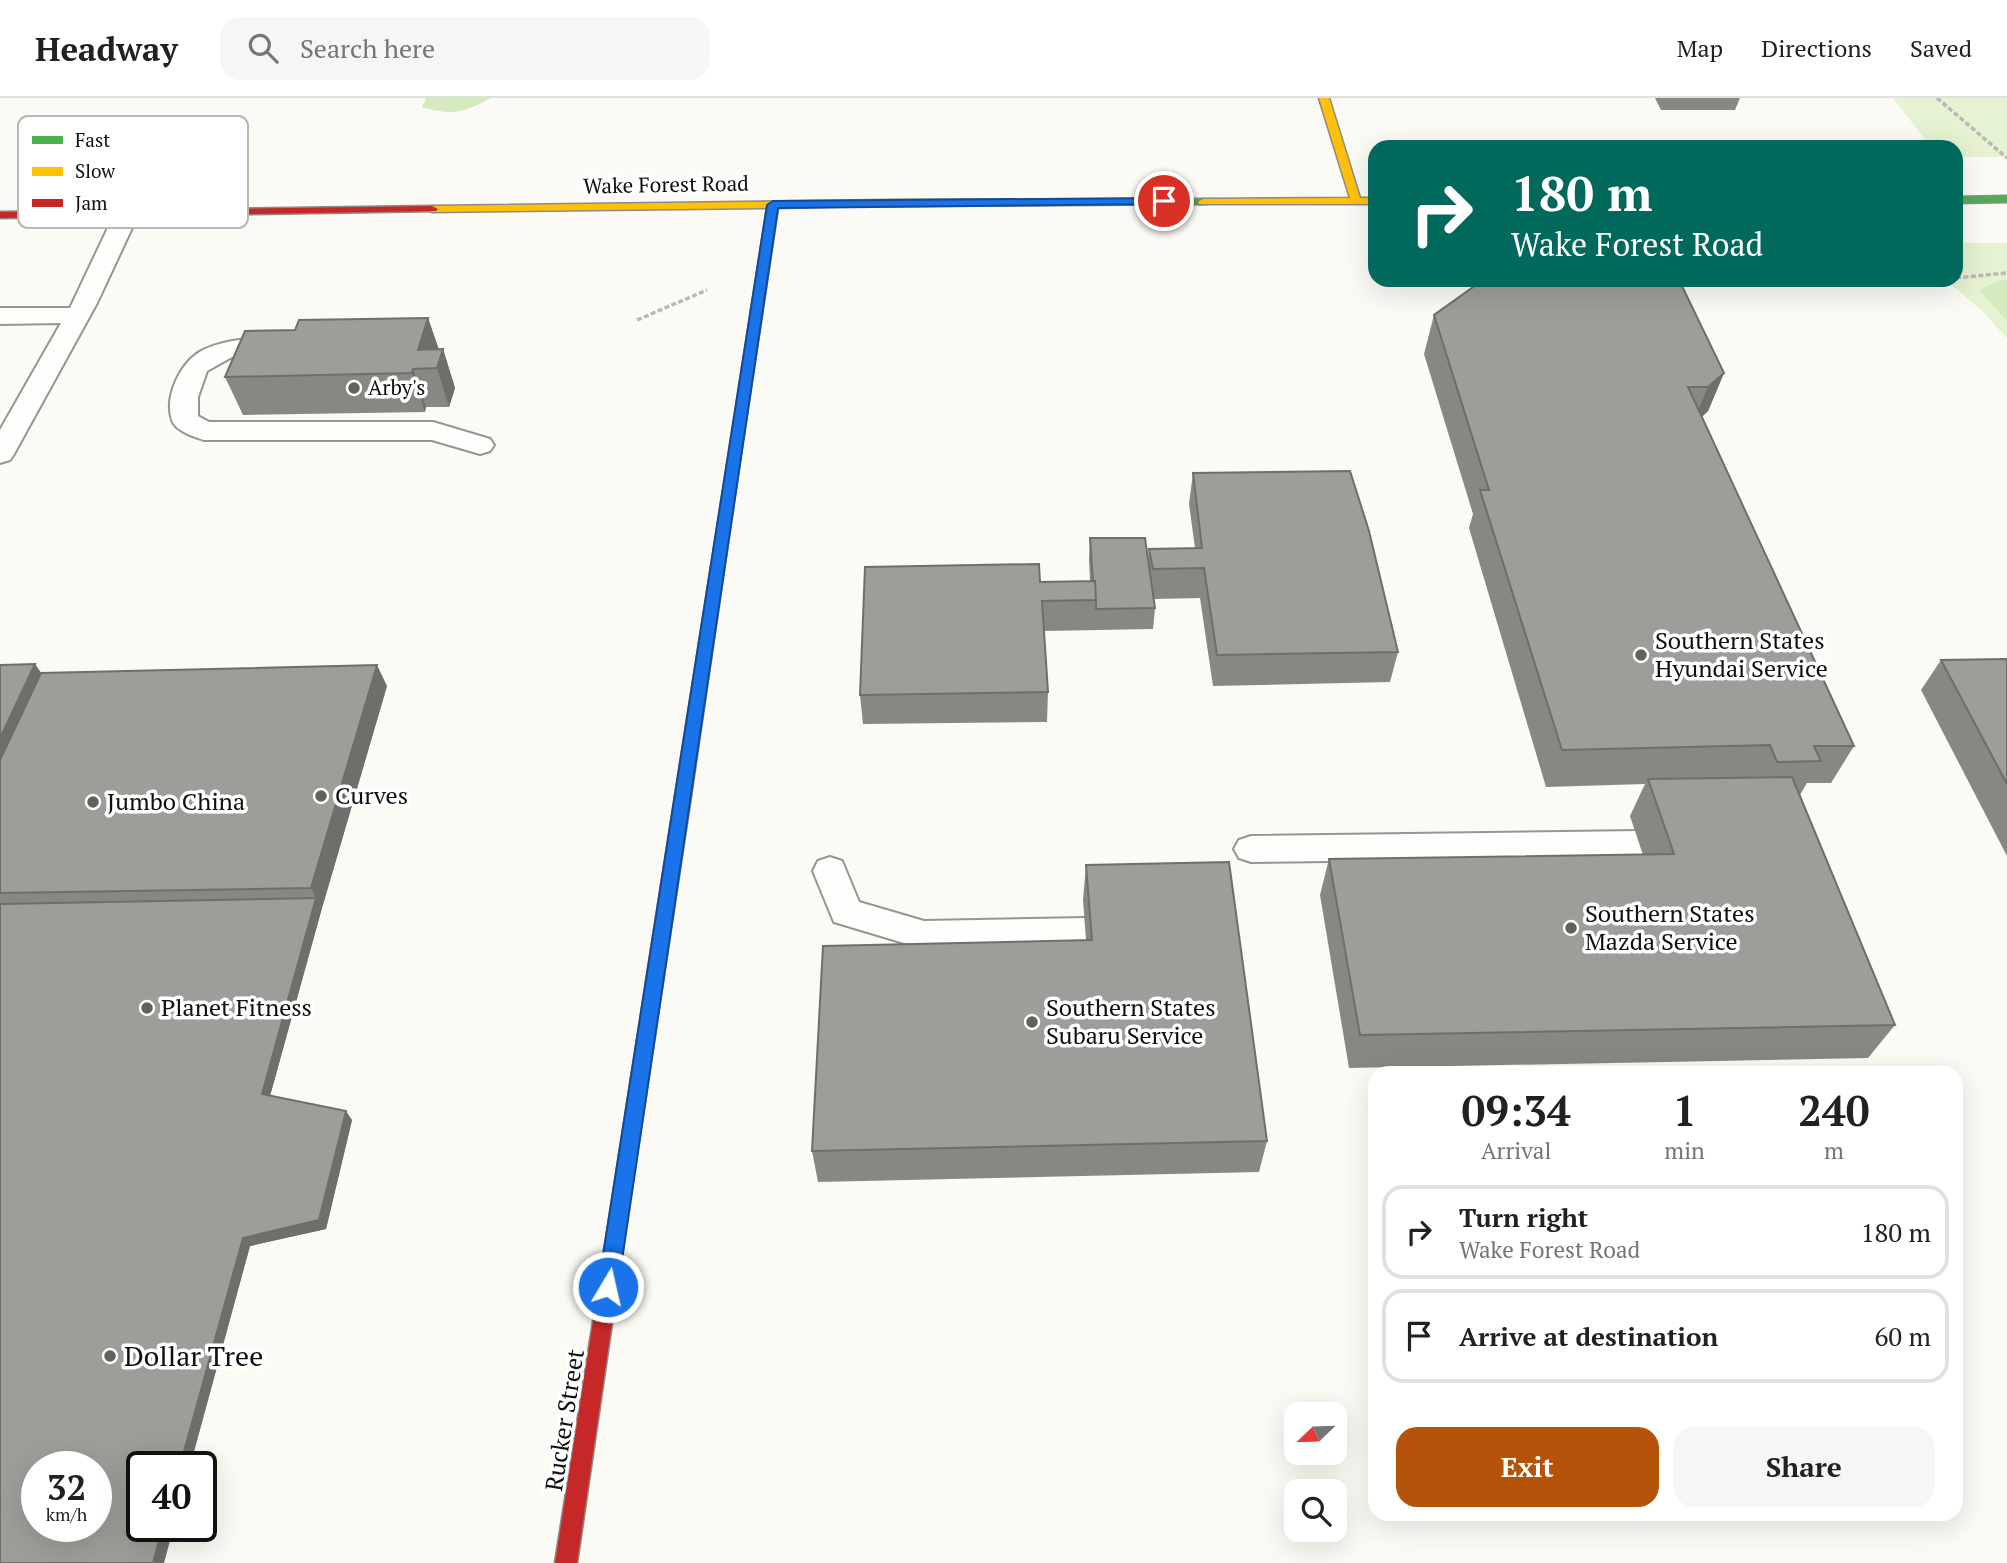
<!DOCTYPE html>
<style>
body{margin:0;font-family:"PT Serif",serif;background:#f6f6f6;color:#202124;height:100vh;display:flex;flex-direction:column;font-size:26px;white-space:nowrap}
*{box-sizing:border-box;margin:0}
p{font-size:23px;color:#757577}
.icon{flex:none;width:38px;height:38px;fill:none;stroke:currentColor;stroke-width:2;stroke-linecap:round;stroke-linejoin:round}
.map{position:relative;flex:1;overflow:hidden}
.details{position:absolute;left:1368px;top:968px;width:595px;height:455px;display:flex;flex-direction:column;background:#fff;border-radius:21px;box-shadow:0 7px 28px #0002}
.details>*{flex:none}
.hud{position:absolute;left:1368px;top:42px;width:595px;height:147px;border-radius:21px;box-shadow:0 7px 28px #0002;background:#00695c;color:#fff;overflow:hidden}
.needle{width:46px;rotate:247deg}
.tools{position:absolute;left:1284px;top:1304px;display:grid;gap:14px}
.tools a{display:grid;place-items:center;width:63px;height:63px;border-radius:14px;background:#fff;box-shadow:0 7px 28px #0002;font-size:35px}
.speed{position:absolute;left:21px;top:1353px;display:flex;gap:14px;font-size:35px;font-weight:700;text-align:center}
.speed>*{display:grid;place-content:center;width:91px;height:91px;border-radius:50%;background:#fff;box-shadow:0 7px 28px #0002;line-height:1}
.speed small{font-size:18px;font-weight:400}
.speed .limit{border:4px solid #111;border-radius:10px;background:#fff;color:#111}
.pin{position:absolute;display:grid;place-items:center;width:60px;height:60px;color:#fff;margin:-30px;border:4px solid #fff;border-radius:50%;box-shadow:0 2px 7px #0007}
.me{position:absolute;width:77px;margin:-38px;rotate:9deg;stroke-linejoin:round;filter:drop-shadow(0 0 5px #0008)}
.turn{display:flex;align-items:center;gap:24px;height:147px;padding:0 28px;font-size:32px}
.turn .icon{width:91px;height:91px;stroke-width:2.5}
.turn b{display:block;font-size:49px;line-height:60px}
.eta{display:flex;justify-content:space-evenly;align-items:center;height:119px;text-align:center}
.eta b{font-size:42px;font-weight:800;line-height:49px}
.action{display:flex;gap:14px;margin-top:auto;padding:14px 28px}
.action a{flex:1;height:80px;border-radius:21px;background:#b45309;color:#fff;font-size:28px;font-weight:800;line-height:80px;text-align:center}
.action a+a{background:#f6f6f6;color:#202124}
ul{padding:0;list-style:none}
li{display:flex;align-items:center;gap:21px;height:94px;margin:0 14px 10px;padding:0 14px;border:4px solid #e0e0e0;border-radius:21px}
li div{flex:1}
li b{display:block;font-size:26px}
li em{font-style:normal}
header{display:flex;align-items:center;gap:42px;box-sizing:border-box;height:98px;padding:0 35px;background:#fff;border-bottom:2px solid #e0e0e0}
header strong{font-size:33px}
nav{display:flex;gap:38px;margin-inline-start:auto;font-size:24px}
.search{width:490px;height:63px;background:#f6f6f6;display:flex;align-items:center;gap:18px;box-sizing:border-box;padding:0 24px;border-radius:21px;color:#757577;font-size:26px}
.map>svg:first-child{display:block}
.green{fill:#e5f3d2}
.forest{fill:#d5ebbf}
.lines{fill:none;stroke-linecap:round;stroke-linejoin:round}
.lane-casing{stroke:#969592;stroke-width:4}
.fast-casing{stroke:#8c8b89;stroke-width:3}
.slow-casing{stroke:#8c8b89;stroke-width:3}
.jam-casing{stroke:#8c8b89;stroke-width:3}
.path{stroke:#b9b9b8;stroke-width:3.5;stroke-dasharray:5 2.5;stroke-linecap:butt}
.lane{fill:#fffefd;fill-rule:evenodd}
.fast{fill:#4caf50;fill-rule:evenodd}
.slow{fill:#ffc107;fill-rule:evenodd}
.jam{fill:#c62828;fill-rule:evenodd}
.wall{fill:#898784}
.shaded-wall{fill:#6f6e6b}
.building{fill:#9f9d99;stroke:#6f6e6b;stroke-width:2;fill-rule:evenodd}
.route{fill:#1a73e8;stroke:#114b97;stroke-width:2}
.poi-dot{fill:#62615f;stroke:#fff;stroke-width:2.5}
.labels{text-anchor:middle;stroke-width:7;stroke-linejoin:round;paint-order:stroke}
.far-street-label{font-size:21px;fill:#0f0f0f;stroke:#fff}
.far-poi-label{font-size:21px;fill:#0f0f0f;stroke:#fff;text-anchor:start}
.poi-label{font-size:24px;fill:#0f0f0f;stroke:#fff;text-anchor:start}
.street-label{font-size:24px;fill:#0f0f0f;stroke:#fff}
.near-poi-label{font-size:28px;fill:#0f0f0f;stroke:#fff;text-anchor:start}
.key{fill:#fff;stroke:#b7b7b7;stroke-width:2}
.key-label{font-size:19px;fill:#0f0f0f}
</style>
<header>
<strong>Headway</strong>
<div class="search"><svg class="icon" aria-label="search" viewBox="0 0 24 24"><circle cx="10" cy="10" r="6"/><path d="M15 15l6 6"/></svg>Search here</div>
<nav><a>Map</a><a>Directions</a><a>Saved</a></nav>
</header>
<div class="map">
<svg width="2007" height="1465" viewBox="0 0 2007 1465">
<rect width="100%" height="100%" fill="#fcfaf4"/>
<path class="green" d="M1893 0H2007V59H1957L1956 49H1931Z
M1957 145H2007V240L1983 214 1946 182H1956Z"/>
<path class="forest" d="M426 0H491C463 15 453 18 422 9Z
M2000 182H2007V223L1979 192Z"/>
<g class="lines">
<g class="lane-casing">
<path id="lane" d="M127 108 135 110 139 115 97 205 14 356 10 362 0 365V332L61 225 0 226V210H70L115 115 119 110Z
M284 240 293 243 297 248 293 253 232 259 207 273 198 299V318L209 324H433L490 341 494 347 490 353 480 356 432 342H204C195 339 175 333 172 322 164 298 181 263 203 252 228 240 257 240 284 240Z
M1639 733 1651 737 1656 746 1651 755 1639 759 1251 764 1239 760 1234 751 1239 742 1251 738Z
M830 759 842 763 859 804 924 823 1086 820 1098 824 1103 834 1098 844 1086 848 924 851 834 824 813 773 818 763Z"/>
</g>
<g class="fast-casing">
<path id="fast" d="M2007 98V104L1956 105V99Z
M1203 101 1208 104 1207 106 890 108 885 105 890 102Z
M734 358 740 362 691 698 683 704 675 698 728 362Z"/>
</g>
<g class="slow-casing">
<path id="slow" d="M1319 0H1329L1360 100H1376V106H1199L1198 104 1203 101 1350 100Z
M890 102 895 105 894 107 778 110 740 362 734 366 728 362 767 110 432 114 426 111 432 108Z
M683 692 691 698 627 1122 625 1128 618 1131 611 1128 609 1122 675 698Z"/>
</g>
<g class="jam-casing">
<path id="jam" d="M432 108 438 111 436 113 0 120V114Z
M618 1113 625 1116 627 1122 577 1465H555L609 1122 611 1116Z"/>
</g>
<path class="path" d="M1937 0 2007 60
M46 75 74 33
M1956 180 2007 175
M637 222 707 192"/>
<use href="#lane" class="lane"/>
<use href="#fast" class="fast"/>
<use href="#slow" class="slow"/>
<use href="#jam" class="jam"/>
</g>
<path class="wall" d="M1655 0H1740L1735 12H1661Z
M1434 217 1724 275 1708 313 1702 319 1854 648 1831 685H1807L1800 697 1895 927 1868 960 1349 970 1320 797 1329 761 1643 757 1630 718 1645 686 1546 689 1469 430 1473 416 1424 256Z
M428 220 439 252 443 251 455 290 449 309H426L425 314 243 317 225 279 295 232Z
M1193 375 1398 554 1390 584 1213 588 1200 500 1154 501 1155 510 1153 531 1044 533 1048 594 1047 624 863 626 860 597 1040 484 1090 483 1089 462 1090 440 1148 460 1149 451 1195 450 1189 406Z
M2007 561V758L1921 592 1941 562Z
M0 567 41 575 387 588 322 810 270 998 352 1022 326 1131 250 1148 190 1368H142L0 1465Z
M1086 767 1267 1043 1259 1074 818 1084 812 1053 1086 842 1083 802Z"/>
<path class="shaded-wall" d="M428 220 441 258 443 251 455 290 449 309 437 270 418 252Z
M413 271 426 309 425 314 412 275Z
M1724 275 1708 313 1692 327 1708 289Z
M35 566 56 596 0 716V640Z
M377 567 387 588 322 810 268 1005 262 996 316 800 311 790Z
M346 1013 352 1022 326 1131 250 1148 190 1368H180L243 1140Z
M163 1428H174L164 1465H153Z"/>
<path class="building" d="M1483 182H1667L1682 188 1724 275 1708 289H1688L1854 648H1814L1821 663 1777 664 1770 647 1562 652 1480 392H1489L1434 217Z
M428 220 418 252 443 251 437 270 413 271 412 275 225 279 245 233 295 232 299 222Z
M1350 373 1369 433 1398 554 1217 557 1204 470 1153 471 1149 451 1202 450 1193 375Z
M1090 440H1145L1155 510 1096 511V502L1095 483H1093Z
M1039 466 1040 484 1095 483 1096 502 1042 503 1048 594 860 597 865 469Z
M2007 561V686L1941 562Z
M35 566 0 640V567Z
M377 567 311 790 0 795V662L41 575Z
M1792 679 1895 927 1360 937 1329 761 1674 756 1648 681Z
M1229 764 1267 1043 812 1053 823 848 1092 842 1086 767Z
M316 800 262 996 346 1013 319 1122 243 1140 180 1368H142V1428H163L153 1465H0V806ZM37 1368H96V1428H37Z"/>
<path class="route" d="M1164 100 1168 101V106L778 110 618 1189 615 1196 608 1198 601 1196 598 1189 767 107 773 103Z"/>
<g class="poi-dot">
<circle cx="354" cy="290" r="7"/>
<circle cx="1641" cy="557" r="7"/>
<circle cx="321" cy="698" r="7"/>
<circle cx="93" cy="704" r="7"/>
<circle cx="1571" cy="830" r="7"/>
<circle cx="147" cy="910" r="7"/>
<circle cx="1032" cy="924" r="7"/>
<circle cx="110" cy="1258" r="7"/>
</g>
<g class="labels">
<g class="far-street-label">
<text transform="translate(666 87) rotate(-1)" y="7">Wake Forest Road</text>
</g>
<g class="far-poi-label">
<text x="368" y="297">Arby's</text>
</g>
<g class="poi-label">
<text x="1655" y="551">Southern States<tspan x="1655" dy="28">Hyundai Service</tspan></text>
<text x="335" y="706">Curves</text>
<text x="107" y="712">Jumbo China</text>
<text x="1585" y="824">Southern States<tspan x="1585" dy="28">Mazda Service</tspan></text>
<text x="161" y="918">Planet Fitness</text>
<text x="1046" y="918">Southern States<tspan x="1046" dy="28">Subaru Service</tspan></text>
</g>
<g class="street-label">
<text transform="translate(565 1322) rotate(-81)" y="8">Rucker Street</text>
</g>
<g class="near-poi-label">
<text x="124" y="1268">Dollar Tree</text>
</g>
</g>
<rect x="18" y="18" width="230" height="112" rx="10" class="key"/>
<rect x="32" y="38" width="31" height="8" fill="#4caf50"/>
<rect x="32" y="69" width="31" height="9" fill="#ffc107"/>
<rect x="32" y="101" width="31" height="8" fill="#c62828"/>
<g class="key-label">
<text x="75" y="49">Fast</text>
<text x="75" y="80">Slow</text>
<text x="75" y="112">Jam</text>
</g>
</svg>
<div class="tools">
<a><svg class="needle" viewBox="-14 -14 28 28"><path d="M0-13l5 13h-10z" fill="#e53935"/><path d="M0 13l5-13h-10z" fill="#757577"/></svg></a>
<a><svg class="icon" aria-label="search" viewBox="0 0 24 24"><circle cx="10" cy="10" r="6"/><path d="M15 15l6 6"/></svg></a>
</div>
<div class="speed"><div>32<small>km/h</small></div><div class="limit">40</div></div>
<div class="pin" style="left:1164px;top:103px;background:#d93025"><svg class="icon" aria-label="arrive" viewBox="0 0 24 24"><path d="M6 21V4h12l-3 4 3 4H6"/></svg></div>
<svg class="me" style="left:608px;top:1189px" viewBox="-20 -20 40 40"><circle r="17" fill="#1a73e8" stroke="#fff" stroke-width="3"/><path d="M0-11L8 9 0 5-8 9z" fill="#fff"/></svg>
<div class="hud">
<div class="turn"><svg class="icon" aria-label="right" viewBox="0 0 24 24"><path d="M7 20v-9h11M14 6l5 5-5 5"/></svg><div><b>180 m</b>Wake Forest Road</div></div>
</div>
<section class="details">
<div class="eta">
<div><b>09:34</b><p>Arrival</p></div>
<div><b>1</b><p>min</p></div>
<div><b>240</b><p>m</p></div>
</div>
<ul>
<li><svg class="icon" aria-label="right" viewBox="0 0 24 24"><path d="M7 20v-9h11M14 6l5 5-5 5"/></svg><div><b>Turn right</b><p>Wake Forest Road</p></div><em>180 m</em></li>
<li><svg class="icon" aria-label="arrive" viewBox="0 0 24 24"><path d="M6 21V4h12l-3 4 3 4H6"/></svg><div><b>Arrive at destination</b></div><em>60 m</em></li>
</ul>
<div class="action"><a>Exit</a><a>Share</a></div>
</section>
</div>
